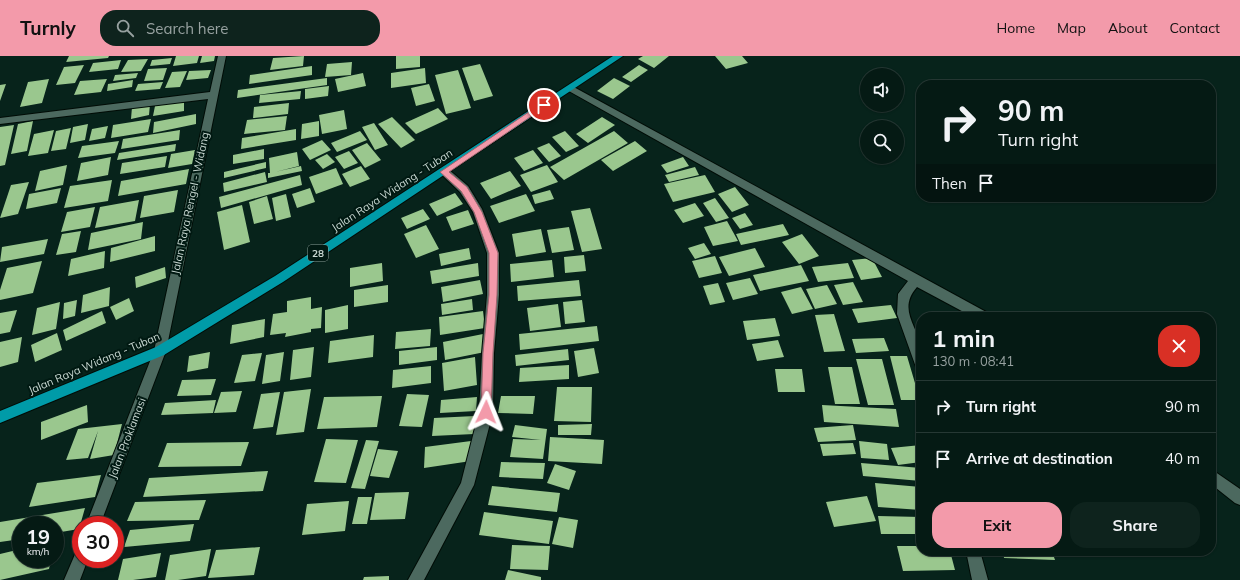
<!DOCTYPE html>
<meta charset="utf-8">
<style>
body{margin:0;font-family:Mulish,sans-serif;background:#0e231d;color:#f1f3f6;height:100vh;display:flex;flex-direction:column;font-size:15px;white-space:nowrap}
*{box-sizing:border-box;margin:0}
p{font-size:13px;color:#97a1a0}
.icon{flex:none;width:22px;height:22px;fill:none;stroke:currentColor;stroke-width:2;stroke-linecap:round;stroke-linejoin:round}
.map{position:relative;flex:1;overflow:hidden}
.sheet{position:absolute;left:916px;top:256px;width:300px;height:244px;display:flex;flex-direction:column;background:#051a14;border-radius:16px;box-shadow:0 1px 3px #0004,0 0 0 1px #263834}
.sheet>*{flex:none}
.banner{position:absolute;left:916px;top:24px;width:300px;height:122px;border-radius:16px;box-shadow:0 1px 3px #0004,0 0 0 1px #263834;background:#051a14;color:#f1f3f6;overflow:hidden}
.buttons{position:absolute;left:860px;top:12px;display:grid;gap:8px}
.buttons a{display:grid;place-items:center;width:44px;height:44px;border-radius:50%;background:#051a14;box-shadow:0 1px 3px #0004,0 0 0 1px #263834;font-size:20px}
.speed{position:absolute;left:12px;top:460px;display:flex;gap:8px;font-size:20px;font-weight:700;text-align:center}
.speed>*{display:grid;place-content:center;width:52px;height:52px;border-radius:50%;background:#051a14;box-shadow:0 1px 3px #0004,0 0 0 1px #263834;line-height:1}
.speed small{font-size:10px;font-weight:400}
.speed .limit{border:6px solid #d22;background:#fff;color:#111}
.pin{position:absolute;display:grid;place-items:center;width:34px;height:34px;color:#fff;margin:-17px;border:2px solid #fff;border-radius:50%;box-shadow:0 1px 4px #0007}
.me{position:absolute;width:44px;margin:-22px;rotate:2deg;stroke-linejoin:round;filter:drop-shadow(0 0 3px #0008)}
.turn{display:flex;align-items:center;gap:14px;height:84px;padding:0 16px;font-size:18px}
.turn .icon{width:52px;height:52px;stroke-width:2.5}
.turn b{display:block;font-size:28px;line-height:34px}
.then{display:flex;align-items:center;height:38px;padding:0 16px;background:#0003;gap:8px;font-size:15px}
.round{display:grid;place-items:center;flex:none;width:42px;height:42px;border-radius:16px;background:#0e231d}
.overview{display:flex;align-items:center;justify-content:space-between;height:68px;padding:0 16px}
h1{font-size:24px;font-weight:700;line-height:30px}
.button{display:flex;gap:8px;margin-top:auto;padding:8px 16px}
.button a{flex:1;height:46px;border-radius:16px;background:#f39aaa;color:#111;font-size:16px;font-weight:700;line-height:46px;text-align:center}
.button a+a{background:#0e231d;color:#f1f3f6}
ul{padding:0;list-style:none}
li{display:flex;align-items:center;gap:12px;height:52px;padding:0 16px;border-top:1px solid #263834}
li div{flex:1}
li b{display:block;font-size:15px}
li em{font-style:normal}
header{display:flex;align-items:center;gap:24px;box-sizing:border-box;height:56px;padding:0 20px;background:#f39aaa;color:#111}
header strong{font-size:19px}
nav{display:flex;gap:22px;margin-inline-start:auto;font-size:14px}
.search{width:280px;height:36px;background:#0e231d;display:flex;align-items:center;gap:10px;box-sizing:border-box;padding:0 14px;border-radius:16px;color:#97a1a0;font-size:15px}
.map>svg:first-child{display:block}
.building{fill:#9ac78e}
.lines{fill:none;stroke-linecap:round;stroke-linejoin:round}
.minor-casing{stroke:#000c06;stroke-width:2}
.highway-casing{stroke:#000c06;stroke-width:2}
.minor{fill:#4c695f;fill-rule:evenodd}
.highway{fill:#009ba8;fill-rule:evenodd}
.route{fill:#f39aaa;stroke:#9e646e}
.labels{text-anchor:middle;stroke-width:4;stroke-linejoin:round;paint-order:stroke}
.shield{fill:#001912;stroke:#8b9e98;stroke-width:1}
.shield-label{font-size:10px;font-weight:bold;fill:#c7d7d1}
.street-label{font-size:11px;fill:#c7d7d1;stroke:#001912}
</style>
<header>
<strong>Turnly</strong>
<div class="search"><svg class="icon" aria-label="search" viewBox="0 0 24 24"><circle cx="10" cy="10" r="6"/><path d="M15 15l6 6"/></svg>Search here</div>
<nav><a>Home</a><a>Map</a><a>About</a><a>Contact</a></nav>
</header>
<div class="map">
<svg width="1240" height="524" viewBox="0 0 1240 524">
<rect width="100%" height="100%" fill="#07231b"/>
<path class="building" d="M69 0H109L108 2 66 6Z
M176 0H199L197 7 173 10Z
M202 0H215L214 5 200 7Z
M304 0 303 10 270 14 273 2Z
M396 0H420V11L396 13Z
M643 0H669L654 12 638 3Z
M715 0H742L748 7 726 13Z
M172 2 170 8 150 10 152 4Z
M148 3 141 15 121 16 128 4Z
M121 4 118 13 89 16 93 7Z
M352 6 351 19 325 21 327 8Z
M480 8 493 40 474 45 462 12Z
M84 9 75 27 56 29 64 11Z
M639 9 648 14 631 26 622 21Z
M312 10V19L249 28 250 19Z
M167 12 163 24 144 25 148 13Z
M425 12 426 27 391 32V17Z
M211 14 208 22 186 24 189 15Z
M458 14 471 52 446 58 435 19Z
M187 15 180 31 165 32 172 16Z
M138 17 136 22 113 25 115 19Z
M363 17 366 30 338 36 335 23Z
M327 22V29L237 42 238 34Z
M614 22 630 30 613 43 597 35Z
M49 23 42 47 20 51 28 26Z
M107 23 101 36 74 39 80 25Z
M133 24 132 31 107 35 108 28Z
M163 26 160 33 135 35 138 28Z
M6 28 0 45V29Z
M429 28 435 45 416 50 411 32Z
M329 30 328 40 305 43V33Z
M301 35 300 43 259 47 260 39Z
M184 45V55L153 60 155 50Z
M289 47 288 58 253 62 254 51Z
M150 48 149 59 131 63 132 51Z
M438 52 448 63 416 78 405 67Z
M344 54 347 73 322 78 319 59Z
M196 58V68L153 77 154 66Z
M287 60 285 74 244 78 247 64Z
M392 61 415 84 401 92 378 68Z
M602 61 615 69 588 87 576 78Z
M151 63 148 76 111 82 113 69Z
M33 65 27 95 11 98 18 68Z
M319 65V80L301 83 302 68Z
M374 67 388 89 375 94 362 71Z
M88 68 85 84 70 87 73 71Z
M14 69 5 109 0 110V71Z
M108 70 105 82 89 85 92 73Z
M71 72 66 93 51 95 56 75Z
M296 73V84L241 93 242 82Z
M54 74 48 97 28 100 34 78Z
M180 74 179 84 121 93 123 83Z
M360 75 367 84 337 96 331 87Z
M565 75 579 90 566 96 552 81Z
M614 75 628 87 564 124 550 111Z
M322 84 331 94 310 104 302 93Z
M119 85 115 97 78 102 82 90Z
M635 85 647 95 613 115 601 104Z
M367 87 381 104 365 112 352 94Z
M549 87 561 100 549 106 537 92Z
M176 88 175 95 117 104 119 97Z
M264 93V103L233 108V99Z
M195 94 192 108 168 112 171 98Z
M533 94 543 107 524 115 514 102Z
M349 95 358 107 344 113 335 101Z
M297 96 299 110 275 116 301 110 302 115 268 122V117H270L269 102Z
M327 98 335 106 323 113 315 104Z
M167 100 165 111 120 118 122 107Z
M111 101 108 119 77 125 81 107Z
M683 101 689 110 667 117 661 109Z
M266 106V112L224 122V116Z
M67 109 63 129 35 135 40 115Z
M547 109 558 126 531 136 520 119Z
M361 110 370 123 350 131 342 118Z
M695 111 699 119 669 126 665 119Z
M336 112 343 128 316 138 309 121Z
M189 113 186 128 118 140 121 125Z
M510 115 521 130 491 143 480 127Z
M265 116 267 126 224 136 223 127Z
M300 119 302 129 221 152 219 141Z
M705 119 715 136 673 146 664 128Z
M112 124 108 145 64 152 70 130Z
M29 126 18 158 0 162 11 129Z
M735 131 749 149 732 156 718 138Z
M61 132 57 147 26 153 29 138Z
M310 132 315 146 297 152 292 138Z
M178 134 174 156 140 162 144 140Z
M550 134 554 143 535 148 532 139Z
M455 137 463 148 437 160 429 148Z
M286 138 291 161 276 165 272 142Z
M526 138 535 155 499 167 490 150Z
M267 140 273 163 254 168 249 146Z
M715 142 729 162 716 166 703 147Z
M139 144 135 165 95 172 100 151Z
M695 147 704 160 683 167 674 154Z
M242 149 250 186 224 194 217 156Z
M95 151 90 171 61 176 67 156Z
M590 152 602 193 582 196 571 155Z
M423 153 430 163 407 173 401 162Z
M468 154 474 168 452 175 446 161Z
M745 157 753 169 740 173 732 162Z
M727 165 738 185 713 190 704 171Z
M143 166 141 183 88 194 91 177Z
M783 168 789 179 741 189 736 178Z
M426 169 439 193 416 202 404 178Z
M569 171 574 194 552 197 547 174Z
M541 173 546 196 516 201 512 178Z
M81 175 76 196 56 199 62 178Z
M802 178 819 200 799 208 782 186Z
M155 180V195L110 206 111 192Z
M48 183 44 198 0 206 2 191Z
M704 187 711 198 695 203 688 192Z
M469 192 471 203 441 210 439 198Z
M755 192 765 211 729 220 719 201Z
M105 195 104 212 68 220 71 203Z
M584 199 586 215 565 217 564 201Z
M715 200 722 217 699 222 692 205Z
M872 202 882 221 861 224 852 204Z
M552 204 554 221 511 226 510 208Z
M42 205 33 237 0 244V234L7 212Z
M382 207 383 225 350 231V212Z
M478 207 479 220 432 228 430 215Z
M848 207 854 222 818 226 812 211Z
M801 209 809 225 760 235 753 219Z
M165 211 166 222 136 232 135 221Z
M750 222 758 238 733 244 726 227Z
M480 224 483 238 443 246 441 231Z
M579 224 581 240 518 245 517 230Z
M853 226 863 246 843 249 834 229Z
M718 227 725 246 710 249 703 230Z
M388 229V246L354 251V234Z
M827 229 837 248 815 253 806 233Z
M110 231 109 250 81 257 83 239Z
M801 231 813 253 792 258 781 236Z
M311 241V253L322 251 321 272 311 273V276L285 281 286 277 270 279 273 258 287 256V245Z
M129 242 134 255 116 264 110 251Z
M472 243 473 254 442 259 441 248Z
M77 244 75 260 63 263 64 247Z
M582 244 585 266 565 268 563 246Z
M60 246 56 273 32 279 37 252Z
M558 248 561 271 530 275 527 252Z
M348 249V273L325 277V254Z
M891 249 897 262 858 267 852 253Z
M17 254 10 276 0 278V257Z
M102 255 106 267 66 285 63 274Z
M483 255 485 272 440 279 439 261Z
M834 258 845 295 824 296 815 259Z
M775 262 780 280 747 284 743 265Z
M265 263 264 281 230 288 232 269Z
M597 270 599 285 520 294 519 278Z
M431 273 430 290 395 293 396 276Z
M57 277 62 294 35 306 31 289Z
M483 278 485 296 445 304 443 286Z
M374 279 373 301 328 307 330 285Z
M22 281 18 306 0 311V286Z
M884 282 889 295 856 297 852 283Z
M778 284 784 301 757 305 752 288Z
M314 291 311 321 290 324 293 294Z
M437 291V304L399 309V295Z
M594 292 599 317 578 321 574 295Z
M568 293 569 304 516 310 515 299Z
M210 296 208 312 187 316 189 300Z
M284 296 280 325 262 328 266 299Z
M262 297 255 325 234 327 242 299Z
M890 300H907L920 344H901Z
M475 301 477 329 444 335 442 307Z
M856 303H882L894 349H868Z
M569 309V323L519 326 520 312Z
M431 310V327L392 332 393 314Z
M828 311H852L860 348H835Z
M775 313H802L805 336H778Z
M216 323 211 339 177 340 182 324Z
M557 331H592L591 366 554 365Z
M311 333 304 376 276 379 284 336Z
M242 335 236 356 214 357 221 336Z
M280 336 273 371 253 373 261 338Z
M407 338 429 339 422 371 399 370Z
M382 340 377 371 317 373 324 341Z
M501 340H535L533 358 498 357Z
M477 341 476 355 440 357 441 344Z
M216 344 213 357 161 359 165 347Z
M87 349 88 366 41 384V366Z
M822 349 896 353 899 371 824 366Z
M475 360 474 378 432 380 434 362Z
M122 368 114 399 90 403 98 375 88 402 66 404 78 373Z
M592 368 591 379H558V369Z
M515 369 547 373 543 403 510 401 513 383 541 384 512 381Z
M853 369 856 384 818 386 814 372Z
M550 381 604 384 602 408 548 405Z
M326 383 358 384 346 427 314 426Z
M366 384 379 385 365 433 351 432Z
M471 385V405L424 412 425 391Z
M859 385 887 388 889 404 861 402Z
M249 386 241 410 158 411 167 387Z
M853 387 856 398 823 400 820 388Z
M921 389V406L898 409 891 392Z
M378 393 398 395 389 422 370 420Z
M501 406 545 407 543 423 499 421Z
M861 407 921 412V425L863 420Z
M555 408 576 415 569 434 547 427Z
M268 415 263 435 143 441 149 422Z
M101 419 95 441 29 451 37 427Z
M875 427 921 431V454L878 451Z
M492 430 560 437 557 456 488 449Z
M409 436 405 463 370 464 375 437Z
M867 440 876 465 834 471 826 446Z
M358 441H372L367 468H352Z
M206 444 199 464 127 465 135 446Z
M349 445 345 475 302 479 307 448Z
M85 452 79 473 55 477V469H21V483L0 486V466Z
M484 456 553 465 549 488 479 479Z
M878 460 921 461V478H881Z
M559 461 578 464 573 492 552 488Z
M194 468 190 485 124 491 130 474Z
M512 489 550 490 548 514 510 513Z
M897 490H921V495H950L955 514 903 515Z
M260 491 254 519 208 522 216 494Z
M21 493V503H51L49 513 0 524V498Z
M211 493 206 520 178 524H165L170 499Z
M1003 495H1052L1055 504 1004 502Z
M161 497 156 521 133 524H118L123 503Z
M508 514 541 521V524H505Z
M389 520V524H363L364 521Z"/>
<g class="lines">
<g class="minor-casing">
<path id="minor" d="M218 0H226L166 295 100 469H86L154 295 208 43 0 68V62L210 36Z
M570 29 988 257 990 261H973L917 231C897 254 918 269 921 293 922 300 921 308 921 315L917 314 897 258 898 238 908 225 567 34 565 32Z
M444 112 448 113 468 130 482 153 499 197V239L494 297 493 356 474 429 424 524H408L461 427 479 356 482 297 487 239V197L473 156 460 136 439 116 440 113Z
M1211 413 1240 433V449L1235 447 1211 428Z
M81 494V503H88L80 524H64L76 496Z
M966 495H980L988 524H972Z"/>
</g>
<g class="highway-casing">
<path id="highway" d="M613 0H623L283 226 164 299 0 367V355L156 291 275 220Z"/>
</g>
<use href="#minor" class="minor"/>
<use href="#highway" class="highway"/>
</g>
<path class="route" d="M542 47H547L548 49 449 116 467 131 482 156 498 197 497 239 493 297 491 356 490 359 486 360 483 359 481 356 483 297 489 239V197L474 156 461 135 440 116Z"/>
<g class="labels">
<rect class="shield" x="308" y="189" width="20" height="16" rx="3"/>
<g class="shield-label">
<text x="318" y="201">28</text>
</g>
<g class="street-label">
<text transform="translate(392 134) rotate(-33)" y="4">Jalan Raya Widang - Tuban</text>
<text transform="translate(190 147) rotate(-78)" y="4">Jalan Raya Rengel - Widang</text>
<text transform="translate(94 307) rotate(-23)" y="4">Jalan Raya Widang - Tuban</text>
<text transform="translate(127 382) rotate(-69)" y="4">Jalan Proklamasi</text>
</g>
</g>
</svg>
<div class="buttons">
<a><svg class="icon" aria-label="sound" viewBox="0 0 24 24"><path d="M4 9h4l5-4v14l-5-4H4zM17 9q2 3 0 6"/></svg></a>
<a><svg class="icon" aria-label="search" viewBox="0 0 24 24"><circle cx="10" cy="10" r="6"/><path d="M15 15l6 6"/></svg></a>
</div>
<div class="speed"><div>19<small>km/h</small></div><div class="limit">30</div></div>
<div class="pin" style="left:544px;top:49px;background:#d93025"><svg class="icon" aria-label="arrive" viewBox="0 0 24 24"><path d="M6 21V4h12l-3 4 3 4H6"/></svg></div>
<svg class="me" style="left:486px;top:356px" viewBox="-20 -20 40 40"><path d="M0-17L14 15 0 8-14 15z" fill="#f39aaa" stroke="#fff" stroke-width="4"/></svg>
<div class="banner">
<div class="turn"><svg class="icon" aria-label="right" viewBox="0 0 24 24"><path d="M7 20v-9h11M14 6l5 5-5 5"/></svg><div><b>90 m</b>Turn right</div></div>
<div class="then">Then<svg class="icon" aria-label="arrive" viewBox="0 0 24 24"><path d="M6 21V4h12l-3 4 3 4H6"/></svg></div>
</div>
<section class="sheet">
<div class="overview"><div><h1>1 min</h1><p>130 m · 08:41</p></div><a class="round" style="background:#d93025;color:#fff"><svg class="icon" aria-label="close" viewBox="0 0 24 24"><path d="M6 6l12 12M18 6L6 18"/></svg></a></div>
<ul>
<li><svg class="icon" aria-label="right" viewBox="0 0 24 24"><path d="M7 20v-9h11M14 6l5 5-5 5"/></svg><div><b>Turn right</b></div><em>90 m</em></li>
<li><svg class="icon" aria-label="arrive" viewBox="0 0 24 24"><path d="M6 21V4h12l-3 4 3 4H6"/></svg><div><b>Arrive at destination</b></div><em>40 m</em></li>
</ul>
<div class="button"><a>Exit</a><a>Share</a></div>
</section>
</div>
